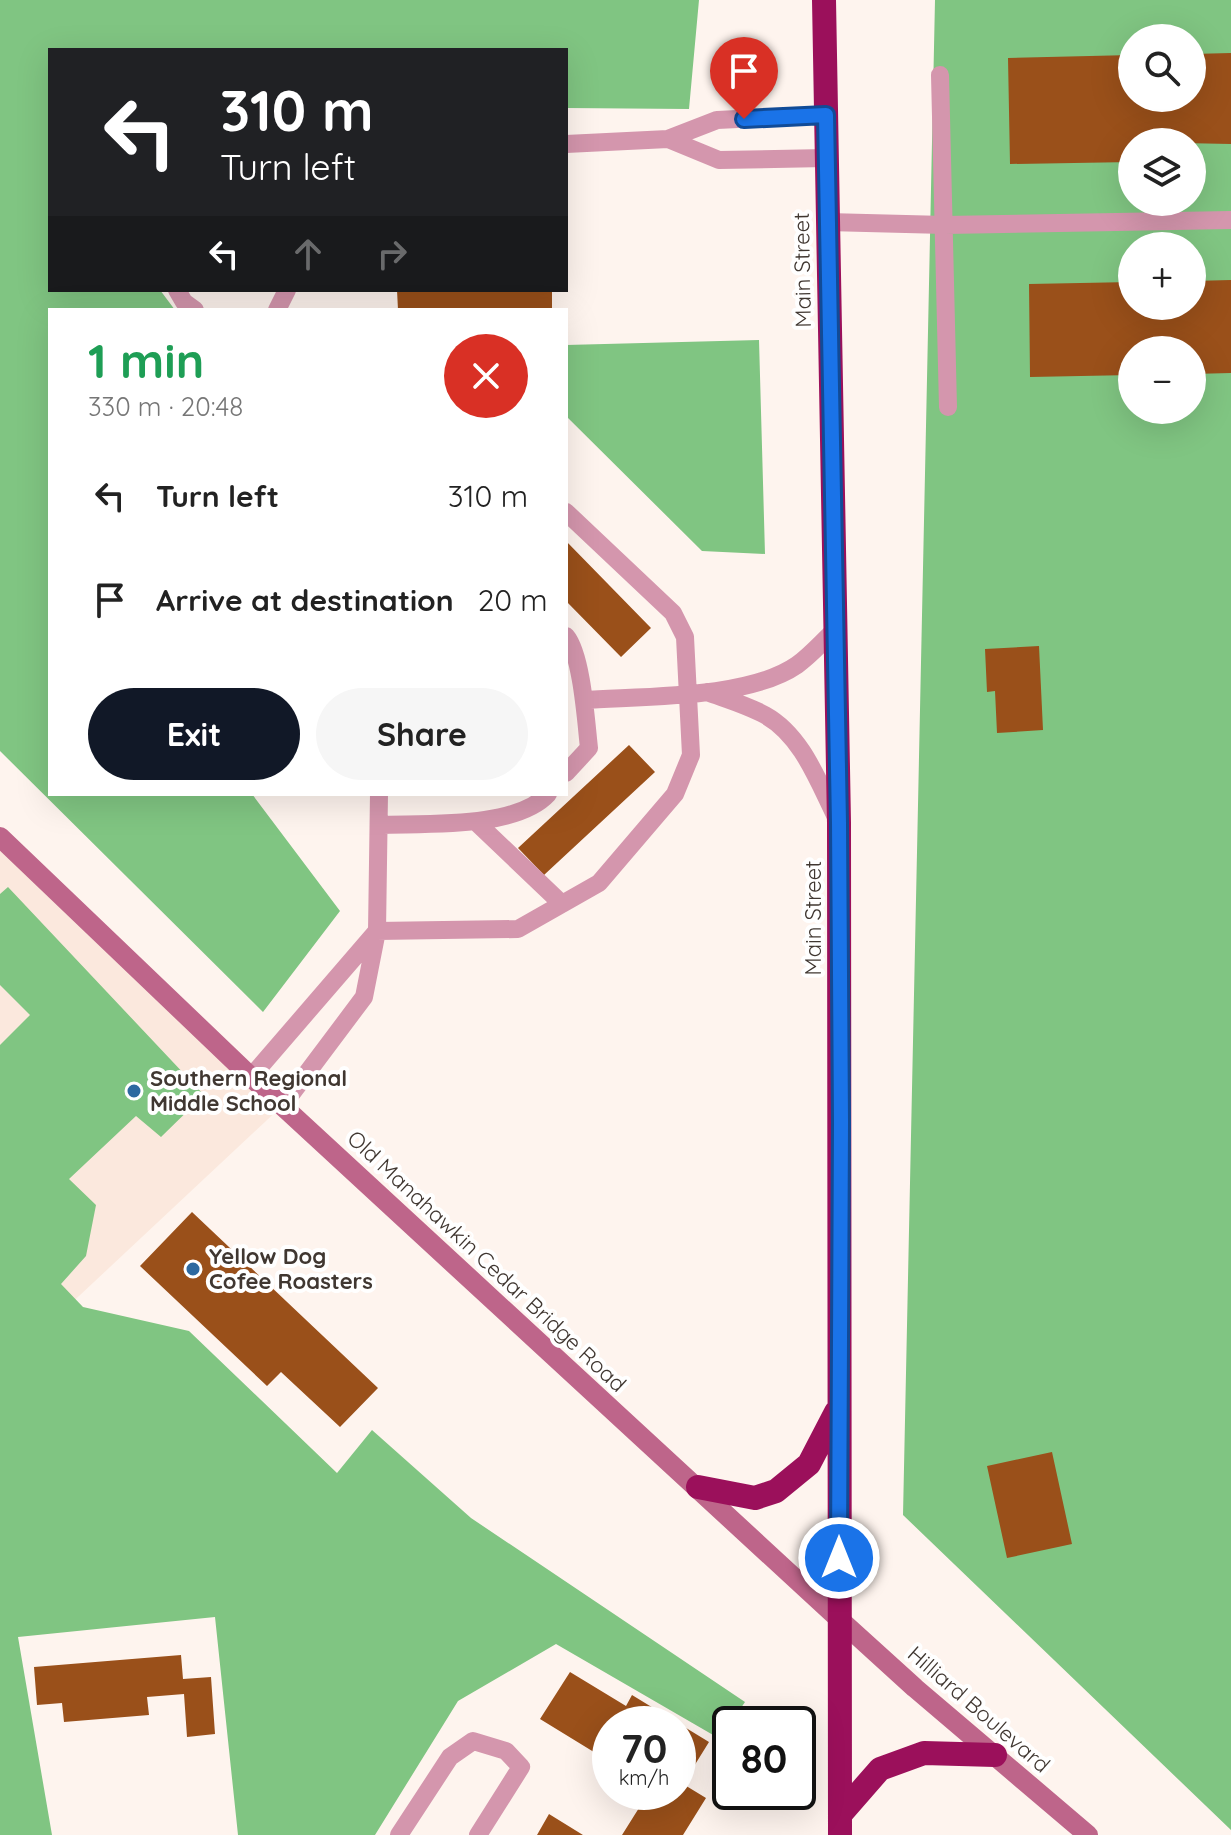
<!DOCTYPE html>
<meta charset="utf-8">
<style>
body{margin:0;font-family:Quicksand,sans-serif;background:#f6f6f6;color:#222;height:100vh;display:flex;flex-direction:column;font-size:30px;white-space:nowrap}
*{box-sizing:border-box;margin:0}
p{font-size:26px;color:#767676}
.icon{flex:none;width:44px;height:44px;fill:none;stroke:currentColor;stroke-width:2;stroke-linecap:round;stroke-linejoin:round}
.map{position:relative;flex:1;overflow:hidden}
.side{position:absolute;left:48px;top:308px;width:520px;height:488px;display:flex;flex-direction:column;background:#fff;border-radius:0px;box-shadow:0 8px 32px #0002}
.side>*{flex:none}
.top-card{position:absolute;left:48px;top:48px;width:520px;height:244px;border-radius:0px;box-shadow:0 8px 32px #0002;background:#202124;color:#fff;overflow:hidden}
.controls{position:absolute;left:1118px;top:24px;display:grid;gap:16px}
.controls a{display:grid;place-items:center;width:88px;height:88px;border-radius:50%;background:#fff;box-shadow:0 8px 32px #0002;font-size:40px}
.speed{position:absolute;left:592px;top:1706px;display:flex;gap:16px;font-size:40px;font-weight:700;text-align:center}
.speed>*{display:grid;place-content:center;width:104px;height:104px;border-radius:50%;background:#fff;box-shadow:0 8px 32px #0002;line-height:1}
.speed small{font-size:20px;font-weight:400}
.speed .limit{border:4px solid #111;border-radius:12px;background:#fff;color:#111}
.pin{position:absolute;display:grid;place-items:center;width:68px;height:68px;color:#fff;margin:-82px -34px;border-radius:50% 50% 50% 0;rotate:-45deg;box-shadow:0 0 8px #0007}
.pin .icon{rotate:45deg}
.me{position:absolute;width:88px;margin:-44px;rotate:0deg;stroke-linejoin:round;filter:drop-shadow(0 0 6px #0008)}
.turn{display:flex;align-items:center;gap:28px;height:168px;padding:0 40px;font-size:36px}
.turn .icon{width:104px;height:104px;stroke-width:2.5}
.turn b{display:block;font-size:56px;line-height:68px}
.lanes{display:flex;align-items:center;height:76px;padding:0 40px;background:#0003;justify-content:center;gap:40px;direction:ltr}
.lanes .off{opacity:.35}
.round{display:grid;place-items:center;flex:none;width:84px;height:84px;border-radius:42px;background:#f6f6f6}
.summary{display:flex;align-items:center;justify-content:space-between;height:136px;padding:0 40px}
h1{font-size:48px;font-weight:800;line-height:60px;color:#1e9e55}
.cta{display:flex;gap:16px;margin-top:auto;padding:16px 40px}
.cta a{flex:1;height:92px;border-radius:48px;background:#111827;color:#fff;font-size:32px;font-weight:800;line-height:92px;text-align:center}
.cta a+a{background:#f6f6f6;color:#222}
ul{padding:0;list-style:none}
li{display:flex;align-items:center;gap:24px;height:104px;padding:0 40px}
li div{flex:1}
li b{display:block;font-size:30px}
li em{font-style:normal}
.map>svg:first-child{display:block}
.built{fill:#fbe8dd}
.forest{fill:#80c582;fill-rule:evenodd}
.building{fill:#9a501a}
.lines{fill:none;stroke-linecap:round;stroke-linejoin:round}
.lane{stroke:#d496ad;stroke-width:18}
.secondary{stroke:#be658a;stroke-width:20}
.highway{stroke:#9b105b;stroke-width:24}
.route-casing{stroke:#114b97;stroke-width:20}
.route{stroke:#1a73e8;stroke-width:14}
.poi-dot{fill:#2d69a0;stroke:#fff;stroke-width:3}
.labels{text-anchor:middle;stroke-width:8;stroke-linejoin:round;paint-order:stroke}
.street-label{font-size:22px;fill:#403731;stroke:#fff}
.poi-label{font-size:22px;font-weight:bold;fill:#403731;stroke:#fff;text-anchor:start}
</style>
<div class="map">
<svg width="1231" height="1835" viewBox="0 0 1231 1835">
<rect width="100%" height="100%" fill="#fef4ee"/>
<path class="built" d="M0 837 283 1105 0 1370Z"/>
<path class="forest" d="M0 0H699L689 109 566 108V50H50V290H160L175 310H50V794H252L340 911 263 1012 0 751Z
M935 0H1231V1830L903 1515ZM1132 38H1192V98H1132ZM1132 142H1192V202H1132ZM1132 246H1192V306H1132ZM1132 350H1192V410H1132Z
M759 340 765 554 702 551 566 416V345Z
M8 887 204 1095 161 1137 136 1116 69 1179 96 1205 86 1256 61 1284 83 1307 189 1331 337 1473 372 1430 471 1518 745 1702 720 1739 556 1644 458 1701 375 1835H238L215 1617 18 1637 52 1835H0V1045L30 1015 0 985V894Z"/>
<path class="building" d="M1231 53V144L1132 142V162L1010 164 1008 58 1132 55V98H1192V54Z
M1231 280V373L1192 374V350H1132V375L1030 377 1029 284 1132 282V306H1192V281Z
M397 290H552V310H398Z
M566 541 651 628 621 657 566 601Z
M1039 646 1043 730 997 733 995 691 987 692 985 649Z
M629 745 655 772 544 875 518 848Z
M192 1212 378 1388 340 1427 281 1372 267 1386 140 1266Z
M1052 1452 1072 1544 1007 1558 987 1466Z
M181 1655 183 1679 211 1677 215 1734 187 1737 184 1694 147 1697 149 1715 64 1722 62 1703 37 1705 34 1667Z
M570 1672 626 1706 632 1695 709 1742 683 1784 706 1798 683 1835H622L649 1792H678V1724H610V1744L602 1757 540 1719Z
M549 1814 583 1835H537Z"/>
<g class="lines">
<path class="lane" d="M940 75 948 407
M668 139 719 160 826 158
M566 144 668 139 717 120 826 115
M827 222 945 225 1231 220
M177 290 184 302 195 310
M277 310 287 290
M566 636C582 655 586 722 589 748L566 773
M707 692C726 699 747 705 765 715 803 736 819 784 838 821
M584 700C643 696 748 699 797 665 810 656 822 642 834 631
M476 822 562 904
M379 825C425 823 516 829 548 794
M251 1077 377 931 518 929 599 883 675 794 691 755 685 637 673 613 566 512
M283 1105 364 997 377 931 379 794
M399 1835 450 1757 473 1741 506 1751 521 1767 478 1835"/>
<path class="secondary" d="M0 837 251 1077 839 1619 915 1688 1088 1835"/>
<path class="highway" d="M824 0 839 823 840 1835
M698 1487 755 1498 776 1491 809 1464 836 1412
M840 1815 880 1769 924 1753 995 1755"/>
</g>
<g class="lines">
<g class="route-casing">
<path id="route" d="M744 119 826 115 839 823 841 1122 839 1558"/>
</g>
<use href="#route" class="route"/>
</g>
<g class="poi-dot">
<circle cx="134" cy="1091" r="8"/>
<circle cx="193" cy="1269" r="8"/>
</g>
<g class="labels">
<g class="street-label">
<text transform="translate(802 270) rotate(-91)" y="8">Main Street</text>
<text transform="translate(813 918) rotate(-90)" y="8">Main Street</text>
<text transform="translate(487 1261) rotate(43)" y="8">Old Manahawkin Cedar Bridge Road</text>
<text transform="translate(979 1709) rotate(41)" y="8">Hilliard Boulevard</text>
</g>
<g class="poi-label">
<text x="150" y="1086">Southern Regional<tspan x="150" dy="25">Middle School</tspan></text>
<text x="209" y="1264">Yellow Dog<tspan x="209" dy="25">Cofee Roasters</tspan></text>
</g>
</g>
</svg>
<div class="controls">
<a><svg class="icon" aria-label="search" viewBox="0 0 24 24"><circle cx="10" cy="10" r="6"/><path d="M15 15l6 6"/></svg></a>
<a><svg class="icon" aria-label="layers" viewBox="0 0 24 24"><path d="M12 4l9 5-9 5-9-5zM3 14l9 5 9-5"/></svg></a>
<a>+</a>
<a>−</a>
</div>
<div class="speed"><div>70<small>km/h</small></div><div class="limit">80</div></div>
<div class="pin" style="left:744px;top:119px;background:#d93025"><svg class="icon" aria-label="arrive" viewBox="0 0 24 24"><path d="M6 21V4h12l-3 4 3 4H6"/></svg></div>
<svg class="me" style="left:839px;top:1558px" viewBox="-20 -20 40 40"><circle r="17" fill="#1a73e8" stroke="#fff" stroke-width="3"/><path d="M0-11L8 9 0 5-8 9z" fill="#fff"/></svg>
<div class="top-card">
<div class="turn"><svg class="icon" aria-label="left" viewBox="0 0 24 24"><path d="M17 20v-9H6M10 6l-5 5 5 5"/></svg><div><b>310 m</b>Turn left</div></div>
<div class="lanes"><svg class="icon" aria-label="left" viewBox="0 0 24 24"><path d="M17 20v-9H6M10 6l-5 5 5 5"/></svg><svg class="icon off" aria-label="ahead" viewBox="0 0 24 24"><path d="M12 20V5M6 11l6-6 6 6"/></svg><svg class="icon off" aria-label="right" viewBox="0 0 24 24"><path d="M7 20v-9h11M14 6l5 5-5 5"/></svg></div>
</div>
<section class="side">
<div class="summary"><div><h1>1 min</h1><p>330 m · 20:48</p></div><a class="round" style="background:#d93025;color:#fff"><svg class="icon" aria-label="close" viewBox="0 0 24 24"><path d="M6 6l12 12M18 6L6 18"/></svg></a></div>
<ul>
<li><svg class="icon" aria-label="left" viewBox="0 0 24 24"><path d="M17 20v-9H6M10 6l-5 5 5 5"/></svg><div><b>Turn left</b></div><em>310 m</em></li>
<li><svg class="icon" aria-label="arrive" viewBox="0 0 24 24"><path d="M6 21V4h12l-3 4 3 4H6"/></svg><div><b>Arrive at destination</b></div><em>20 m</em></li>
</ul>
<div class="cta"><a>Exit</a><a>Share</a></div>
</section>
</div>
